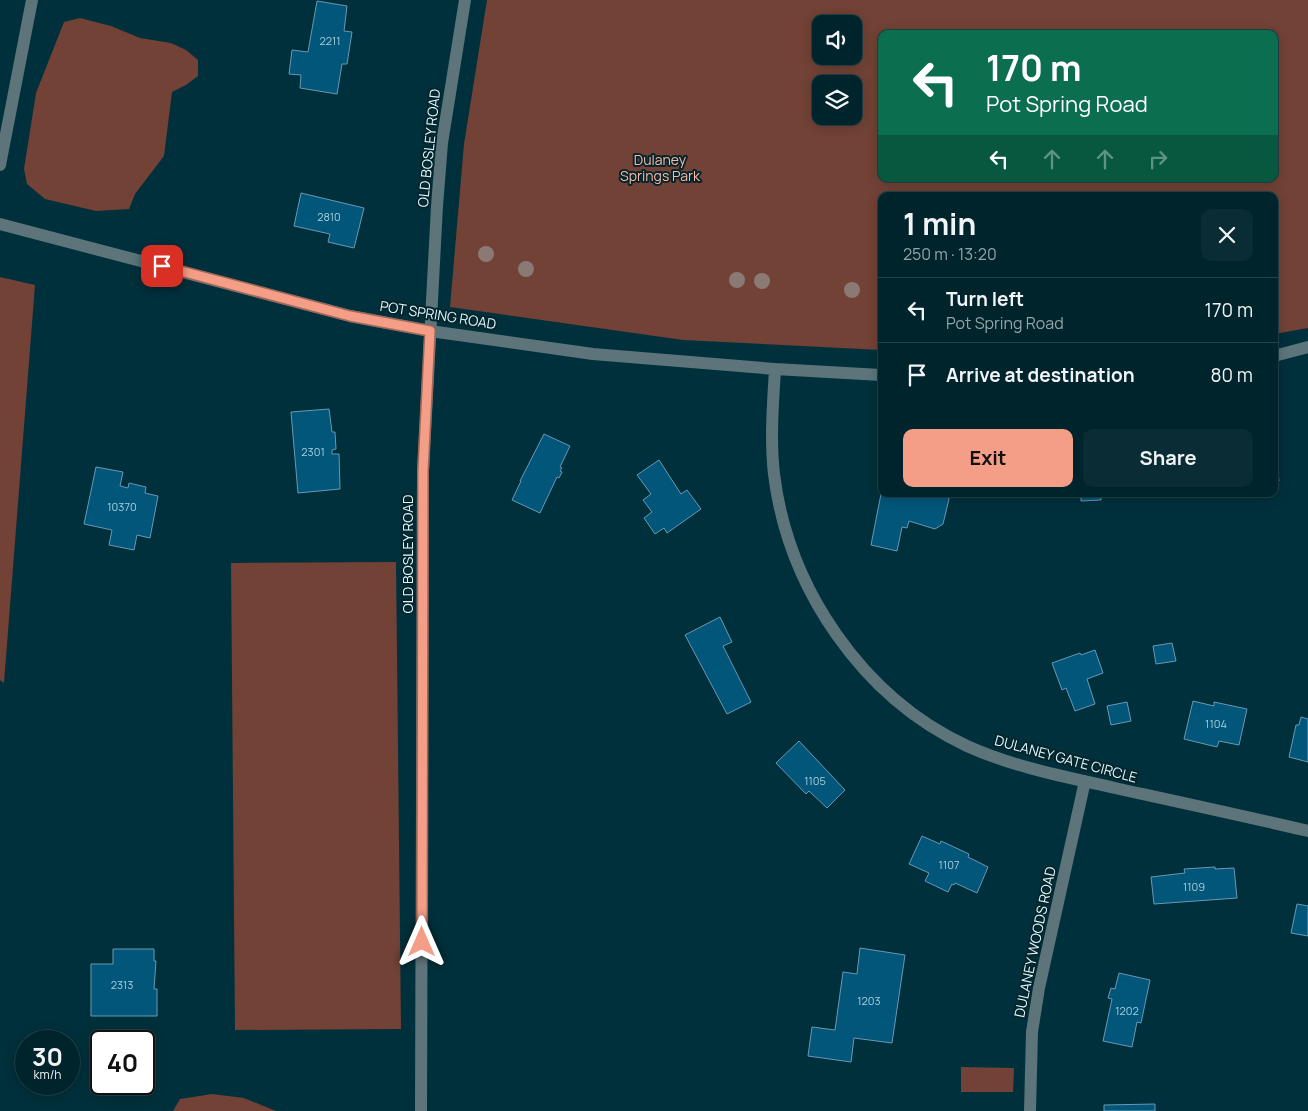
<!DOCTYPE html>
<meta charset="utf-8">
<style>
body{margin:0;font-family:Manrope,sans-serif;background:#0a2c34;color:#f1f3f6;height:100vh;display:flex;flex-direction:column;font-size:19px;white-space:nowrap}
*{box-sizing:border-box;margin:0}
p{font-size:16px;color:#95a4a9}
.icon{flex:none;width:28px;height:28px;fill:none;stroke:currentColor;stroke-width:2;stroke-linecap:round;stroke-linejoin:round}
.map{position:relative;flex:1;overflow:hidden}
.sheet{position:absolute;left:878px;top:192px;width:400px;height:305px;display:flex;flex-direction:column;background:#00242c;border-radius:10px;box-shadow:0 2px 12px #0003,0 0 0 1px #224148}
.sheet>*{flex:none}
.hud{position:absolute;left:878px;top:30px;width:400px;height:152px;border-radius:10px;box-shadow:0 2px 12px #0003,0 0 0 1px #224148;background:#0b6e4f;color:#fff;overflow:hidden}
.controls{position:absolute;left:812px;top:15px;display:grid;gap:10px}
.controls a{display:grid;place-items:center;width:50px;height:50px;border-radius:10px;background:#00242c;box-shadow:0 2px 12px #0003,0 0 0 1px #224148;font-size:25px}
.speed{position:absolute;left:15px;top:1030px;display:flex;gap:10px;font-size:25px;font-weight:700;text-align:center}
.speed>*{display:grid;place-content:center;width:65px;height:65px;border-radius:50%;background:#00242c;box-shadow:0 2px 12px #0003,0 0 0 1px #224148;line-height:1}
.speed small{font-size:12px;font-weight:400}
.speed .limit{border:2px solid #111;border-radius:8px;background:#fff;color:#111}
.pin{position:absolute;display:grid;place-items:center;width:42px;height:42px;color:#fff;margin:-21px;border-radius:10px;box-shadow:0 2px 8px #0006}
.me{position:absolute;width:55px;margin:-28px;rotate:0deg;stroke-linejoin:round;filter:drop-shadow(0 0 4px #0008)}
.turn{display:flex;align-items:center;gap:18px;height:105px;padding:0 25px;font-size:22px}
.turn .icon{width:65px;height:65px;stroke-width:2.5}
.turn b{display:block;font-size:35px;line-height:42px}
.lanes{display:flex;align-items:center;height:48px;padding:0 25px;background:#0003;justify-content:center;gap:25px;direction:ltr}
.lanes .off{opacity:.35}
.round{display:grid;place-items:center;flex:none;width:52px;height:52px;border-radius:10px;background:#0a2c34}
.head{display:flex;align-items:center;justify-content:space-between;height:85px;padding:0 25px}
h1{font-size:30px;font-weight:700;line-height:38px}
.primary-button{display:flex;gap:10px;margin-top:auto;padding:10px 25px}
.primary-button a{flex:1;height:58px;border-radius:10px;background:#f49e87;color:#111;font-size:20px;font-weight:700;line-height:58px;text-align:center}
.primary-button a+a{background:#0a2c34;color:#f1f3f6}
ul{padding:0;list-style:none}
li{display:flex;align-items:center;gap:15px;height:65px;padding:0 25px;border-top:1px solid #224148}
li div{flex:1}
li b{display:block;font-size:19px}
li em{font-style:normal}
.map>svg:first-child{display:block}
.green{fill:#714235;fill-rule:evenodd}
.building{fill:#01567a;stroke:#6a98b4}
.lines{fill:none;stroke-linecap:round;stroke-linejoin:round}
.minor{stroke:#5c747a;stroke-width:12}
.tertiary{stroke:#5c747a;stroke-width:12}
.tree{fill:#8b7a74}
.route-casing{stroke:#9f6758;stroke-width:12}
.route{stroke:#f49e87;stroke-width:9}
.labels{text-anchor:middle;stroke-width:4;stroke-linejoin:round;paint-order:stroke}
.number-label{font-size:11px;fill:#a8cfdd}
.street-label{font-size:14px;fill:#e0f7fe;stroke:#05252c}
.park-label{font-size:14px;fill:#fcb6a3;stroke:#05252c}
</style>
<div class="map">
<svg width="1308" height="1111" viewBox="0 0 1308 1111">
<rect width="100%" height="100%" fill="#00303b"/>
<path class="green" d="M487 0H1308V328L1274 334V196H881V350L683 340 450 307 464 144ZM821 24H854V56H821ZM881 34H1274V179H881ZM821 84H854V116H821Z
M80 18 111 26 140 38 171 43 186 50 198 60V76L186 85 172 92 164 156 135 194 129 209 96 211 45 199 27 184 24 169 36 93 64 22Z
M0 277 35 285 4 683 0 680Z
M396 562 401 1029 235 1030 231 563Z
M961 1067 1014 1068 1013 1092H961Z
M212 1094 244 1098 276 1111H173L180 1099Z"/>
<path class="building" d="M317 1 347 6 344 31 352 32 347 64H342L337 94 300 88 301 75 289 74 292 50 308 52Z
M301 193 364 208 354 248 328 242 330 234 294 226Z
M329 409 332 432H335L336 449 332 450V454H339L340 489 298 493 291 412Z
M544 434 570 446 560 467 562 468 560 471 562 472 559 478 557 477 540 513 512 500 521 481H520Z
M1274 450H1275L1279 481 1274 482Z
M659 460 681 494 687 490 701 509 667 533 664 528 655 534 644 518 652 512 643 500 651 494 637 475Z
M96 467 123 472 120 486 128 488 129 483 146 487 145 493 158 496 150 538 137 535 134 550 109 545 112 530 84 524Z
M881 494H946L949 499 943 524 935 529 909 521 907 528 902 527 897 551 871 545Z
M1081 494H1101V500L1081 501Z
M720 617 732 642 723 646 751 702 727 714 685 635Z
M1172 643 1176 661 1156 664 1153 646Z
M1095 650 1103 673 1087 679 1095 704 1075 711 1066 688 1062 690 1052 663 1080 653 1081 655Z
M1193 701 1214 706V702L1247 709 1239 745 1219 741 1217 747 1184 739Z
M1127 702 1131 721 1111 725 1107 706Z
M1301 717 1308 719V762L1289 757 1296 725H1299Z
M799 741 845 790 827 808 809 791 806 794 776 763Z
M922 836 940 844 941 841 969 854 968 857 988 867 977 893 955 883 954 885 952 884 948 892 925 881 929 873 909 864Z
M1215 867V869L1234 868 1237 898 1154 904 1151 877 1185 873 1184 869Z
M1297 904 1308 906V936L1291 933Z
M860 948 905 955 892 1043 854 1038 851 1062 808 1056 812 1027 835 1030 843 972 857 974Z
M113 949H154V961H156L154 989H157V1016H91V964H113Z
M1119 973 1150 980 1141 1023 1137 1022 1132 1047 1103 1041 1112 999 1108 998 1111 988 1115 989Z
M1155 1104V1111H1104V1105Z"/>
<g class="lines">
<path class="minor" d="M0 165 32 0
M430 331 593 354 775 369 881 375
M1274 356 1308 347
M775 369C773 404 770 439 774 474 788 588 862 697 967 746 1013 767 1066 777 1115 788 1179 802 1244 816 1308 831
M1030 1111 1032 1032 1039 988 1085 781"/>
<path class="tertiary" d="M0 224 350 316 430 331
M421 1111 423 471 437 206 442 143 465 0"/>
</g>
<g class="tree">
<circle cx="486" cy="254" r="8"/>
<circle cx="526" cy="269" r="8"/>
<circle cx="737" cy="280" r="8"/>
<circle cx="762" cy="281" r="8"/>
<circle cx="852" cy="290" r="8"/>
</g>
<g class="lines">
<g class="route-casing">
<path id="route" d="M162 266 350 316 430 331 423 471 422 942"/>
</g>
<use href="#route" class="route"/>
</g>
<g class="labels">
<g class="number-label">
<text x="330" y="45">2211</text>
<text x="329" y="221">2810</text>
<text x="313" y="456">2301</text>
<text x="122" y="511">10370</text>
<text x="1216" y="728">1104</text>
<text x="815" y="785">1105</text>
<text x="949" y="869">1107</text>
<text x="1194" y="891">1109</text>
<text x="122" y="989">2313</text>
<text x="869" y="1005">1203</text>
<text x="1127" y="1015">1202</text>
</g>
<g class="street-label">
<text transform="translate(429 148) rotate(-84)" y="5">OLD BOSLEY ROAD</text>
<text transform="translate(438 315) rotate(9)" y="5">POT SPRING ROAD</text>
<text transform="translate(408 554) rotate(-90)" y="5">OLD BOSLEY ROAD</text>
<text transform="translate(1066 759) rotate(15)" y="5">DULANEY GATE CIRCLE</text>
<text transform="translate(1035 942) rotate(-78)" y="5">DULANEY WOODS ROAD</text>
</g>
<g class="park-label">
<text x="660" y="165">Dulaney<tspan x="660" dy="16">Springs Park</tspan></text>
</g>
</g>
</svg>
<div class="controls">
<a><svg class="icon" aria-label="sound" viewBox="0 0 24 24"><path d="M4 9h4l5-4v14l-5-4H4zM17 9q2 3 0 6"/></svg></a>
<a><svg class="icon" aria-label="layers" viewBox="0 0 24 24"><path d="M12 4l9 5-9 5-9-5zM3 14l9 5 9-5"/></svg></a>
</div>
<div class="speed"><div>30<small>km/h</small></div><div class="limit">40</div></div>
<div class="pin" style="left:162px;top:266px;background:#d93025"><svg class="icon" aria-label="arrive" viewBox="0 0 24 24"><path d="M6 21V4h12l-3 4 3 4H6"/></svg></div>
<svg class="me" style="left:422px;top:942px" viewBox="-20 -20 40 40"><path d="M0-17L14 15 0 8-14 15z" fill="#f49e87" stroke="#fff" stroke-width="4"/></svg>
<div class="hud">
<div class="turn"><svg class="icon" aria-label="left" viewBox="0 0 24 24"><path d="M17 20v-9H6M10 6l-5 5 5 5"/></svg><div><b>170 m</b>Pot Spring Road</div></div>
<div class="lanes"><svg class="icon" aria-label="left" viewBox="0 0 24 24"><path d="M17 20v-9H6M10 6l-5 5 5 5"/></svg><svg class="icon off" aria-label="ahead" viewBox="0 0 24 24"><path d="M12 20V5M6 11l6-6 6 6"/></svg><svg class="icon off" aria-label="ahead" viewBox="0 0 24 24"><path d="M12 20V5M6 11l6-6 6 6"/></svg><svg class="icon off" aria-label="right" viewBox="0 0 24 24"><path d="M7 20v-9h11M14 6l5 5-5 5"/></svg></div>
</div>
<section class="sheet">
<div class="head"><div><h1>1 min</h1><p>250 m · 13:20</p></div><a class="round"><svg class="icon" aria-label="close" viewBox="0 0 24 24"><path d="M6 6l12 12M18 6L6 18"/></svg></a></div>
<ul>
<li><svg class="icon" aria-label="left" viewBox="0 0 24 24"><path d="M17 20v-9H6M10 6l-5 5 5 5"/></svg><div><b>Turn left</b><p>Pot Spring Road</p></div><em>170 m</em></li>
<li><svg class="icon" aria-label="arrive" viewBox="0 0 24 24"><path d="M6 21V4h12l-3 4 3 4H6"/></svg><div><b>Arrive at destination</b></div><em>80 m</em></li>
</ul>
<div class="primary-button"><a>Exit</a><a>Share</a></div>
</section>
</div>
